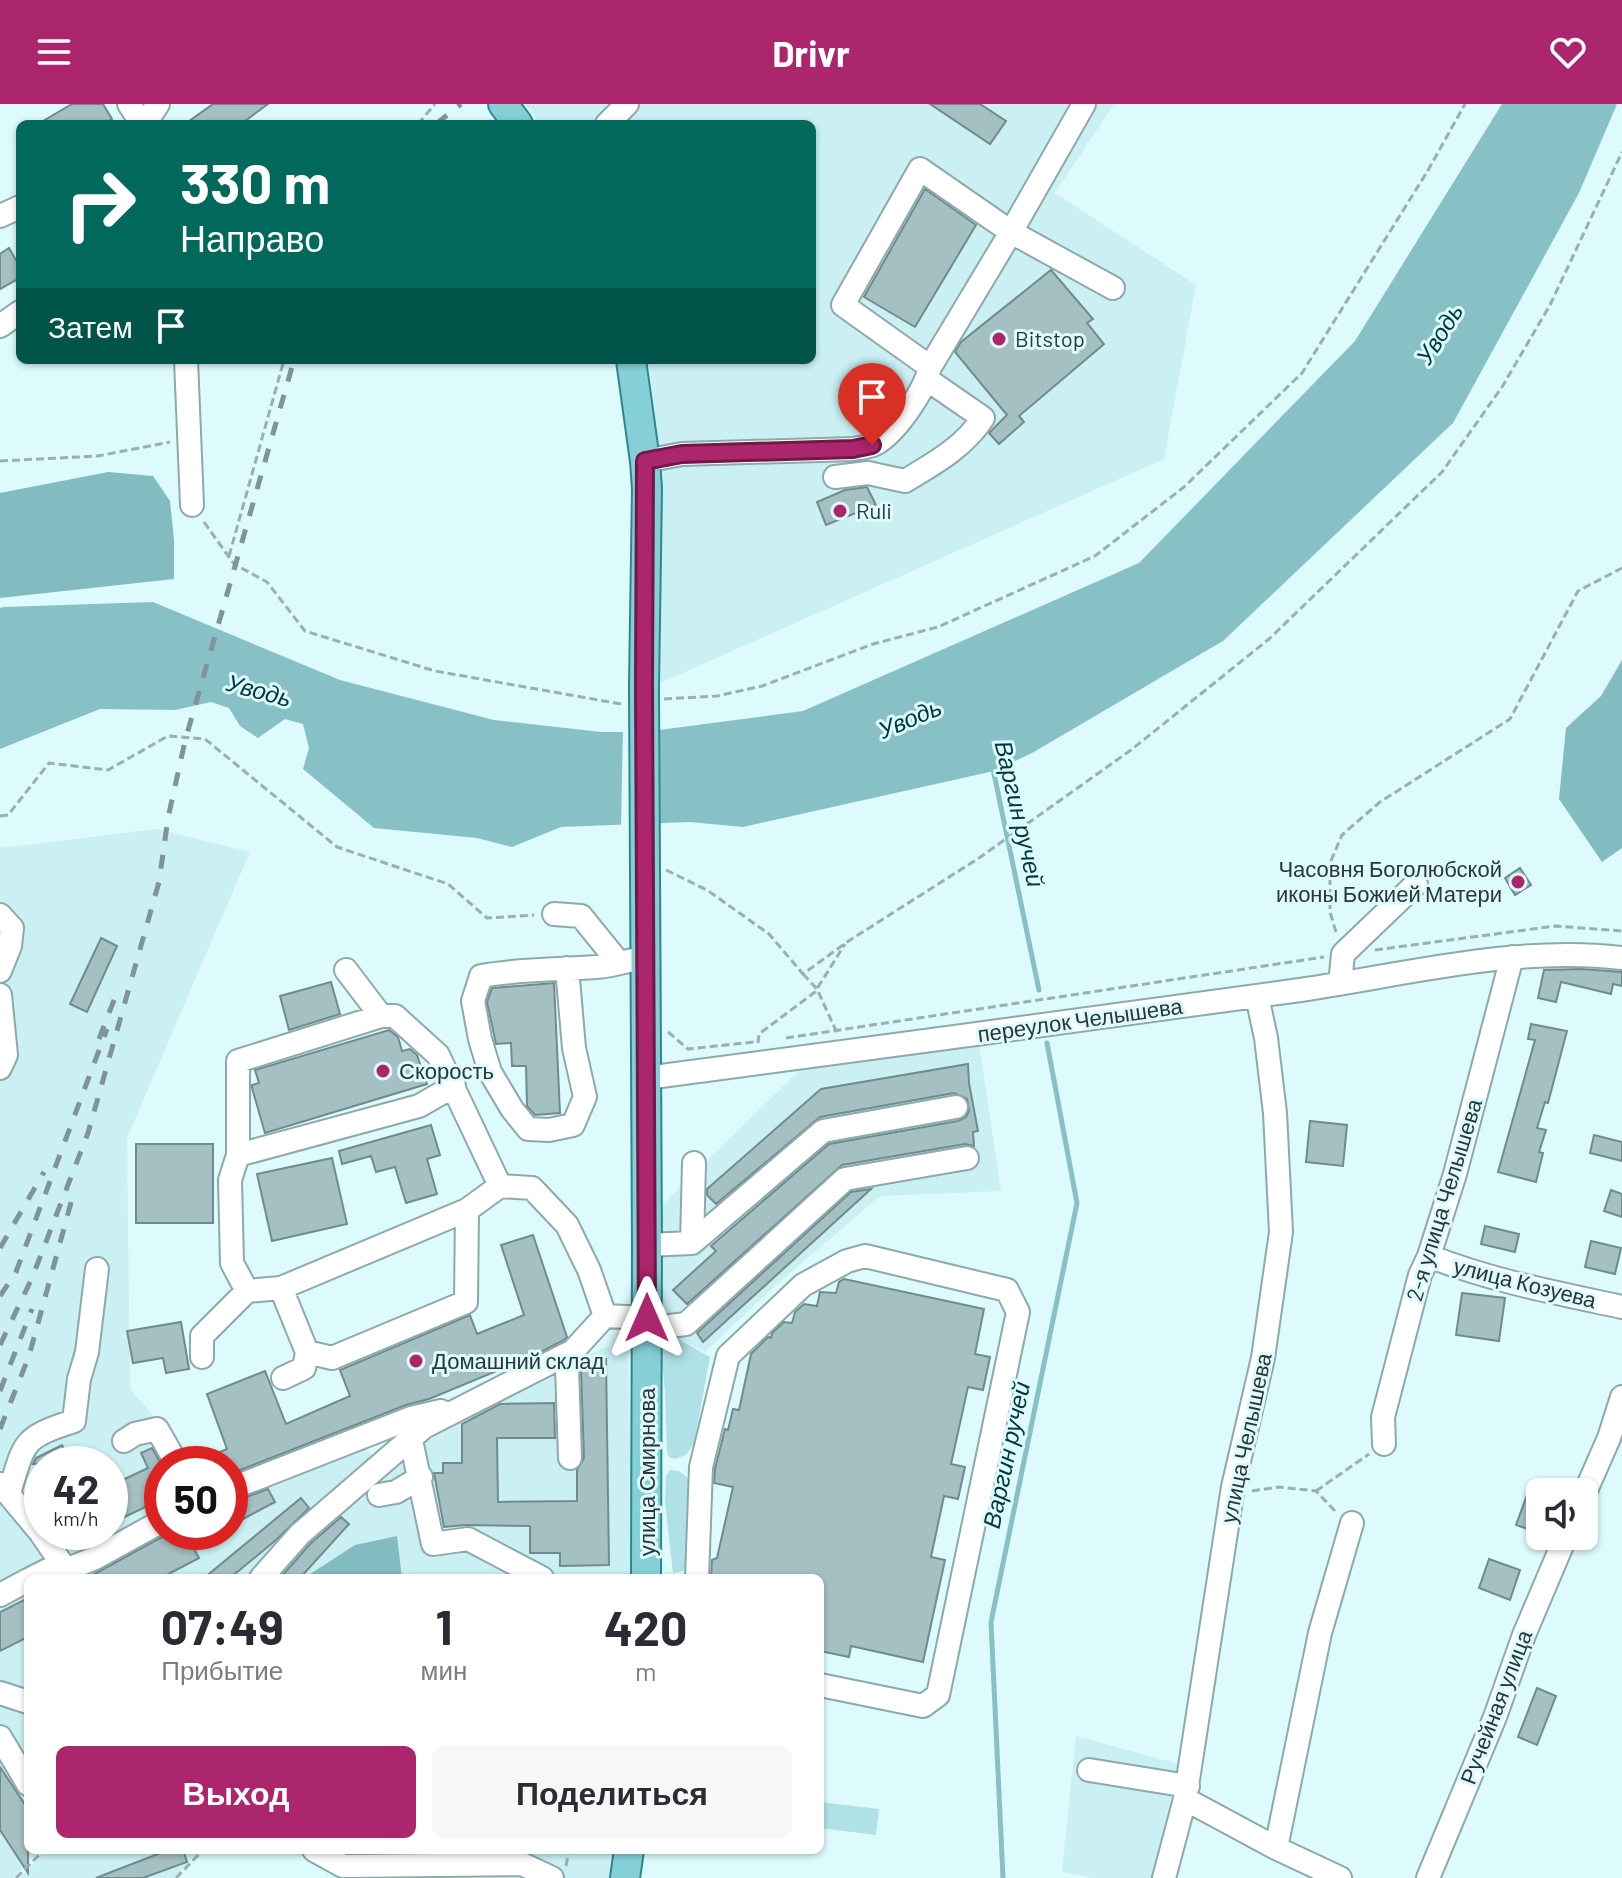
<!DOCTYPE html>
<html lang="ru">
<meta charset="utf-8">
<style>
body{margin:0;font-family:Barlow,sans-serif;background:#f7f7f7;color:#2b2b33;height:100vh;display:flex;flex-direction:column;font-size:30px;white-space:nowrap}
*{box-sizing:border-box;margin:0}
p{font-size:26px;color:#7c7c81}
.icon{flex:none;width:44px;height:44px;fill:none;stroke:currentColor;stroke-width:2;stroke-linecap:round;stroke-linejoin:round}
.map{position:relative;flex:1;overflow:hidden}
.sheet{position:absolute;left:24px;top:1470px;width:800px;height:280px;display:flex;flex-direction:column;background:#fff;border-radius:12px;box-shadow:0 2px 6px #0004}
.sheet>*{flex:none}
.top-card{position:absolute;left:16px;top:16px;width:800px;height:244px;border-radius:12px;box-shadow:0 2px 6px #0004;background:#00695c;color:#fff;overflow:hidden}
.fabs{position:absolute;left:1526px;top:1374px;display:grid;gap:16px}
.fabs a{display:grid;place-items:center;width:72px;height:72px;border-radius:12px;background:#fff;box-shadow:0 2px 6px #0004;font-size:40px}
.speed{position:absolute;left:24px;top:1342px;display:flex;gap:16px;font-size:40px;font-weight:700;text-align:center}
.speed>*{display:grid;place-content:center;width:104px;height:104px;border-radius:50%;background:#fff;box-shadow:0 2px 6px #0004;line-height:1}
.speed small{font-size:20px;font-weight:400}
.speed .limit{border:12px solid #d22;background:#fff;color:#111}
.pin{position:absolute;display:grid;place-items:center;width:68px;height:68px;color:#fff;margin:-82px -34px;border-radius:50% 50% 50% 0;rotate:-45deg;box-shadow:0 0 8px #0007}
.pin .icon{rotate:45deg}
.me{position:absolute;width:88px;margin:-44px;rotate:0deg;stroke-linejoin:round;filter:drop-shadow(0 0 6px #0008)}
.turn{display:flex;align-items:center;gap:28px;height:168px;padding:0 32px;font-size:36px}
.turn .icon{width:104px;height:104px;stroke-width:2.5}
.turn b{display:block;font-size:56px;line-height:68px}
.then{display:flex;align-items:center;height:76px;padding:0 32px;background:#0003;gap:16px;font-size:30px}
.eta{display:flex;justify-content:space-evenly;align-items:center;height:136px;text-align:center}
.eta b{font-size:48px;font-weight:700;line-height:56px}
.button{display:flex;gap:16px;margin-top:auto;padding:16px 32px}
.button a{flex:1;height:92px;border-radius:12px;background:#ac266d;color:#fff;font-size:32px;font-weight:700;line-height:92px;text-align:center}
.button a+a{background:#f7f7f7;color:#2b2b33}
header{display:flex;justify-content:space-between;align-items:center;height:104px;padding:0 32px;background:#ac266d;color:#fff;font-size:36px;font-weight:700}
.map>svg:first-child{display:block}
.built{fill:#caf0f4;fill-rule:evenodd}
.green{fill:#b0e1e6}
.forest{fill:#82bcc1}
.water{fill:#87c1c6}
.pier{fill:#ddfafd}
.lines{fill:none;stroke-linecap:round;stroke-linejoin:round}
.stream{stroke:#87c1c6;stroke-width:5}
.building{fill:#a4c0c2;stroke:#708b8d;stroke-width:2}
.minor-casing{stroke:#8da9ab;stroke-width:26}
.major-casing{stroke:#30868d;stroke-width:32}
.path{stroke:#99afb1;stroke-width:3;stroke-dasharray:8 4;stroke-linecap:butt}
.minor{stroke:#fff;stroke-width:22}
.major{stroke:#85d0d7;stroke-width:28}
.rail{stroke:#809395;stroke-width:5;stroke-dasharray:14 14;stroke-linecap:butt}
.route-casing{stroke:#701947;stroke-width:20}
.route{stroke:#ac266d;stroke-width:14}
.poi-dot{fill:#ac266d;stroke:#ddfafd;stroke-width:3}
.labels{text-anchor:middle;stroke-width:6;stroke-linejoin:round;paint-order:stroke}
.poi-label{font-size:22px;fill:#2b3637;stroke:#ddfafd;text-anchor:start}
.street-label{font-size:22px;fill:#2b3637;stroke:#ddfafd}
.water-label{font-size:24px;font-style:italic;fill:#00383c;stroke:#ddfafd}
</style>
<header><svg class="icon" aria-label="menu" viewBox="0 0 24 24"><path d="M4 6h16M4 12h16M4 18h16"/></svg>Drivr<svg class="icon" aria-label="heart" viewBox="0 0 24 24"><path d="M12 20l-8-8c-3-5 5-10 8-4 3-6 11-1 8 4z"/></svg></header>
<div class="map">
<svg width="1622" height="1774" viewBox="0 0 1622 1774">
<rect width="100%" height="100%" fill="#ddfafd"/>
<path class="built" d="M525 0H1114L1055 89 1196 181 1164 355 658 580 657 340 649 256H812V20H541Z
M157 725 250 748 127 1034 130 1285 196 1360H162V1428H230V1373L364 1338 375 1359 257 1474H28V1746H40L13 1774H0V744ZM42 1360H110V1428H42Z
M977 926 1001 1087 880 1092 775 1182 705 1248 663 1226 662 1101 816 950Z
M606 1243 628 1248 633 1474H264L425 1331 467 1303Z
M1076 1632 1182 1661 1159 1774H1092L1062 1768Z
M47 1746H201L174 1774H20Z
M319 1746H619L615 1774H561L522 1757 344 1759Z"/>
<path class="green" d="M663 1226 710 1253 694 1339 687 1350 676 1355 669 1353 667 1348 665 1287 659 1228Z
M670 1366 679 1367 688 1374 692 1455 683 1467 673 1469 665 1398 666 1372Z
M820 1698 879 1705 876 1731 820 1724Z"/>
<path class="forest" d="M108 368 153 372 170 397 174 436V475L0 494V389Z
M1622 556V744L1602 758 1559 695 1566 624 1601 592Z
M397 1432 402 1474H304L355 1441Z"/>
<path class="water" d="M1502 0H1617L1579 89 1453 319 1223 537 1032 649 994 667 743 723 690 718 561 723 512 743 477 734 374 724 303 665 309 644 303 620 285 615 258 634 240 622 229 604 211 598 175 606 100 605 0 645V504L4 503 153 498 340 576 494 616 601 628H644L803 607 1139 459 1355 237Z"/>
<path class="pier" d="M623 624H644L658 722 621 724Z"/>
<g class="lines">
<path class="stream" d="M992 660 1039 886
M1003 1774 991 1518 1077 1099 1047 939"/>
</g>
<path class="building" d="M72 0H103L112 15 103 20H38Z
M213 0H268L241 20H185Z
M930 0H980L1006 17 990 40Z
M925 85 976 121 915 223 864 193Z
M9 144 20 163V174L0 185V150Z
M1051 166 1093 215 1087 219 1104 240 1019 312 1024 318 999 340 989 329 1007 311 955 248 961 238Z
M867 383 876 401 826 421 817 398 845 386Z
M1520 764 1531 781 1515 791 1505 774Z
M101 834 117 842 87 908 70 900Z
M1581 865 1622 868V882L1613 880 1611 890 1561 878 1556 898 1538 894 1544 866Z
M331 878 340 910 289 926 280 892Z
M554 879 560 1009 535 1011 527 1002 526 962H512L511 939 496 940 487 898 492 884Z
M1531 920 1567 927 1548 999 1545 998 1537 1024 1546 1026 1539 1048 1543 1049 1536 1078 1498 1068 1535 936 1528 935Z
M389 926 398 933 402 947 410 945 417 951 427 980 265 1029 252 984V981L259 979 255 966Z
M968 960 969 979 978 1027 973 1028 974 1042 965 1040 842 1061 687 1200 673 1186 716 1147 711 1142 829 1040 958 1017 966 1013 969 1007 967 995 954 989 820 1013 716 1100 707 1091V1085L821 985Z
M1310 1017 1347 1021 1343 1062 1306 1058Z
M431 1021 440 1051 427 1055 437 1090 406 1099 395 1063 376 1068 371 1052 342 1060 339 1047Z
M1594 1031 1622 1038V1057L1590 1049Z
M136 1040H213V1119H136Z
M332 1054 347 1120 272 1137 257 1070Z
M871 1085 781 1167 703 1238 697 1229 851 1088Z
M1611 1086 1622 1090V1113L1604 1107Z
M1485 1122 1519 1130 1515 1148 1481 1140Z
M533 1131 567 1233 564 1236 533 1252 429 1295 406 1301 230 1370V1360H192L227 1345 207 1290 265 1267 286 1320 350 1292 340 1266 470 1211 477 1230 524 1211 501 1141Z
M1591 1137 1621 1144 1615 1170 1585 1163Z
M844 1175 984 1205 975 1250 990 1253 983 1286 968 1283 951 1360 965 1363 958 1395 944 1392 931 1453 945 1456 923 1558 851 1542 849 1553 820 1547V1474H711L712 1456 717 1454 733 1383 714 1379 715 1365 725 1325 728 1326 733 1305 739 1306 751 1250 768 1233 771 1234 772 1229 784 1218 792 1219 795 1208 804 1200 817 1202 820 1188 836 1189 839 1178Z
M1462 1189 1505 1194 1499 1237 1456 1231Z
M181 1218 189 1265 166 1269 163 1254 133 1259 127 1227Z
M585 1255H606L609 1461 560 1462V1449H530V1422L466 1421 444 1423 434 1369H443V1359H462V1320L500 1300 554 1299 555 1334H497L498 1398 577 1397V1366L584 1354 581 1265Z
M62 1341 71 1360H33L36 1354Z
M152 1344 162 1362V1395L110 1420V1382L148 1364 141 1349Z
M268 1385 275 1398 230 1422V1399Z
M1527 1391 1540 1395V1429L1516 1421Z
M301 1394 309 1404 276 1436 230 1474H204Z
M341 1413 349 1420 300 1474H280L310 1440Z
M171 1428H220L193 1443 199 1454 161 1474H87Z
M1489 1455 1520 1466 1510 1496 1479 1484Z
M28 1494V1533L0 1547V1508Z
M1537 1584 1556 1592 1537 1641 1518 1633Z
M0 1663 28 1705V1769L0 1726Z
M168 1746H183L187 1758 143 1774H96Z"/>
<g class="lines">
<g class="minor-casing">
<path id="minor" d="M129 0 142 20
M145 20 158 0
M607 20 627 0
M0 112 20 103
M0 222 20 208
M186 256 192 401
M930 263 1011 128 1113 184
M645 357 682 350 853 345C859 344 867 343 873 341 895 331 925 286 930 263L843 201 920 65 1011 128 1084 0
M835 373 868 369 905 377C935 359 964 343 983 314L928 276
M554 810 581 812 619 859
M0 811 12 824 10 842 0 867
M567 864 574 944 585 993 573 1021 549 1026 528 1025 512 1005 490 968 480 935 473 897 481 872C519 865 557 866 596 863 613 862 630 856 646 853
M346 866 381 912
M1340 880 1343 850 1416 780
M0 891 6 951 0 964
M646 974C862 946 1077 916 1293 887 1400 872 1514 841 1622 854
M454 982 419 1002 238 1051 230 1076 232 1159 247 1187 281 1184 467 1106 500 1082 532 1084 567 1121 589 1166 605 1212
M238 1051V957L381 912H395L438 951 500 1082
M692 1139 694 1059
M647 1141 692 1139 823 1027 956 1003
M1429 1152C1492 1177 1557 1189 1622 1203
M281 1184 307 1248 304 1264 283 1274
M647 1225 686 1220 845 1075 967 1054
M307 1248 332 1254 466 1198 467 1106
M202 1253V1232L247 1187
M411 1336 433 1440 468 1435 542 1474
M124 1337 135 1330 157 1325 177 1360
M1384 1340 1383 1313 1420 1171 1429 1152 1455 1070 1512 853
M570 1354 567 1263 573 1247
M0 1380 40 1428 66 1466 95 1454 162 1417
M230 1385 411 1314 441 1307
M9 1389C25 1338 21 1334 74 1317L79 1275 87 1248 97 1165
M379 1391 396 1388 421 1373
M1584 1391 1609 1334 1622 1293
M32 1474 48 1466H66
M261 1474 300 1430 424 1323 573 1247 605 1212 647 1214
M697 1474 701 1363 728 1252 803 1181 847 1157 865 1152 1007 1186 1018 1208 938 1591 923 1602 820 1581
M0 1491 28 1476
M0 1589 28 1598
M0 1633 28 1680
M1089 1666 1188 1682
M1185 1695 1276 1744 1340 1774
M1276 1744 1320 1529 1352 1419
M314 1746 343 1762 522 1760 552 1774
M1164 1774 1185 1695 1233 1383 1263 1254 1281 1128 1275 1009 1266 934 1257 892
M1428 1774 1495 1613 1524 1531 1566 1432"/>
</g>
<g class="major-casing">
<path id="major" d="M503 0 518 20
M631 256 645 357 647 385 644 582 647 1141 646 1474
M625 1774 629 1746"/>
</g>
<path class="path" d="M418 20 435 0
M0 357 98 352 170 338
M204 418 234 460 267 478 305 527 435 567 621 600
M229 452 284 256
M664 595 717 592 762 582 873 540 938 523 1095 452 1184 383 1302 269 1427 68 1465 0
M0 712 8 711 49 659 108 666 168 632 205 635 337 743 448 780 487 814 534 811
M666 766 707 786 769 830 803 870 847 838 979 754 1131 646 1269 535 1442 368 1502 283 1550 201 1622 48
M1336 828 1330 808V759L1342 731 1380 698 1510 615 1578 487 1622 464
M1375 846 1555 822 1622 827
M803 870 817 885 837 929
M668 928 688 945 754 938
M786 934 1324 853
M758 939 759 930 815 888 845 840
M1252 1387 1279 1383 1316 1387 1334 1406 1335 1411
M1316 1387 1369 1350
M566 1762 569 1746
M16 1774 44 1746
M176 1774 203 1746"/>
<use href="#minor" class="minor"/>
<use href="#major" class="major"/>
<path class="rail" d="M436 20 461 0
M99 935 119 883
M0 1144 44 1068
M0 1192 16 1168 107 925
M0 1241 32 1174 88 1029 159 778 168 714 185 637 294 256
M0 1287 32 1205
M0 1325 29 1252 72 1095"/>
</g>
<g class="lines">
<g class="route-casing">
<path id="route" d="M647 1214 644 582 645 357 682 350 853 345 872 341"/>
</g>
<use href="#route" class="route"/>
</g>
<g class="poi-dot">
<circle cx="999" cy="235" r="8"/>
<circle cx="840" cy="407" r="8"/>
<circle cx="1518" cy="778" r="8"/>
<circle cx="383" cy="967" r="8"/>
<circle cx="416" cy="1257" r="8"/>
</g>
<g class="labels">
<g class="poi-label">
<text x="1015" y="243">Bitstop</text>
<text x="856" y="415">Ruli</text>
<text x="1502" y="773" text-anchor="end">Часовня Боголюбской<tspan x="1502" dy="25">иконы Божией Матери</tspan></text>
<text x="399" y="975">Скорость</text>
<text x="432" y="1265">Домашний склад</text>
</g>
<g class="street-label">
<text transform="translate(1080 916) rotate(-8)" y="8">переулок Челышева</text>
<text transform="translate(1444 1096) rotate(-73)" y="8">2-я улица Челышева</text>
<text transform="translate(1525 1179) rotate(14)" y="8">улица Козуева</text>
<text transform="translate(1246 1334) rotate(-78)" y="8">улица Челышева</text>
<text transform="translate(647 1368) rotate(-90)" y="8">улица Смирнова</text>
<text transform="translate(1496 1603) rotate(-69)" y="8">Ручейная улица</text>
</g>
<g class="water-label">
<text transform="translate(1440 230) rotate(-58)" y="8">Уводь</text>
<text transform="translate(259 587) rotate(15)" y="8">Уводь</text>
<text transform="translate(910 615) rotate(-23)" y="8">Уводь</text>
<text transform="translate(1019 710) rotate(77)" y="8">Варгин ручей</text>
<text transform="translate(1007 1351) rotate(-78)" y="8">Варгин ручей</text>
</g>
</g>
</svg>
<div class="fabs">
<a><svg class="icon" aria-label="sound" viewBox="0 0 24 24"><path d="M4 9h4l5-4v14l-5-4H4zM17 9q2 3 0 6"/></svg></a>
</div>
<div class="speed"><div>42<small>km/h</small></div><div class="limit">50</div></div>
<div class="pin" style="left:872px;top:341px;background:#d93025"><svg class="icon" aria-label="arrive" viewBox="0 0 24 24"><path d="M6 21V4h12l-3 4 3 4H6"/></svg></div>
<svg class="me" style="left:647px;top:1214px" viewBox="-20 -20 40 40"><path d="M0-17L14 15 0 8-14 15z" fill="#ac266d" stroke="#fff" stroke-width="4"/></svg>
<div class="top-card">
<div class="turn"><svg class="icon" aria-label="right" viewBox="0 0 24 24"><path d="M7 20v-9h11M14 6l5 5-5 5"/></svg><div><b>330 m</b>Направо</div></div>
<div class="then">Затем<svg class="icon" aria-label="arrive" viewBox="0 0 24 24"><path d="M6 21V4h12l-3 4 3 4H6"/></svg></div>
</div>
<section class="sheet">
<div class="eta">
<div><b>07:49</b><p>Прибытие</p></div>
<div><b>1</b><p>мин</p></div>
<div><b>420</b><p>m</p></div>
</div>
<div class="button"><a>Выход</a><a>Поделиться</a></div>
</section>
</div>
